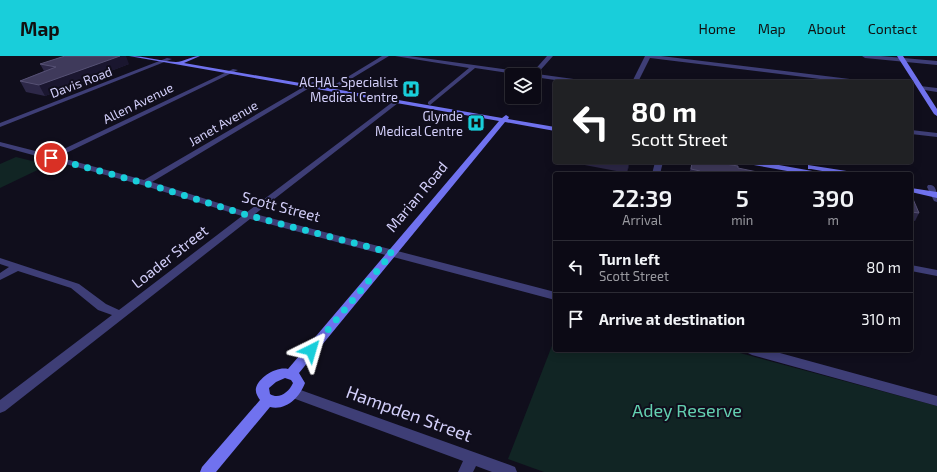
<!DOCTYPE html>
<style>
body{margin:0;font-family:"Exo 2",sans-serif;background:#15131e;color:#f1f3f6;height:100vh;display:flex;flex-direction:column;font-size:15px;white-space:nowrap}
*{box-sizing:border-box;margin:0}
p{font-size:13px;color:#9a9aa0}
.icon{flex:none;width:22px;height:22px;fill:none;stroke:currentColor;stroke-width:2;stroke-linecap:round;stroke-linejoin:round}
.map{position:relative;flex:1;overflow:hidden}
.sheet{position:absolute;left:553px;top:116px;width:360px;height:180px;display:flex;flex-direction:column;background:#0c0a15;border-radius:4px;box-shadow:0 2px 10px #0003,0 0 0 1px #2c2b34}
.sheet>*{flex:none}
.guide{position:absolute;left:553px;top:24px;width:360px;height:84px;border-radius:4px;box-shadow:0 2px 10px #0003,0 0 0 1px #2c2b34;background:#202124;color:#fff;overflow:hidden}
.buttons{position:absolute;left:505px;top:12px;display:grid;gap:8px}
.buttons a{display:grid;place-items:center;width:36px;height:36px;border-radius:4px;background:#0c0a15;box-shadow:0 2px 10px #0003,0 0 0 1px #2c2b34;font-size:20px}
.pin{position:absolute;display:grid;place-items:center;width:34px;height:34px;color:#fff;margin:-17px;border:2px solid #fff;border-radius:50%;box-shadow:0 1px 4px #0007}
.me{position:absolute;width:44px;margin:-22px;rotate:40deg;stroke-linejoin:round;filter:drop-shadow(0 0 3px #0008)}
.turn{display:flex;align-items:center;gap:14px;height:84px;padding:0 12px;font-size:18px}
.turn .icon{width:52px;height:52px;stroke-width:2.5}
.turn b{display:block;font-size:28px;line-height:34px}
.eta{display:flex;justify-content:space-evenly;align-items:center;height:68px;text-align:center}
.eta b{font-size:24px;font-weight:600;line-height:28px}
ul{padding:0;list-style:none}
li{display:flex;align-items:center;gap:12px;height:52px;padding:0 12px;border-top:1px solid #2c2b34}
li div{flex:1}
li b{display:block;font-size:15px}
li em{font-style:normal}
header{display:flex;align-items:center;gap:24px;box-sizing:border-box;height:56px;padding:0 20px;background:#19ceda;color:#111}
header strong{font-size:19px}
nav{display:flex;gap:22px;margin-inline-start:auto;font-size:14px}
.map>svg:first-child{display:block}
.green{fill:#112524}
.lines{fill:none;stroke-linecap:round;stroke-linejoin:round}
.street{fill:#3e3e76;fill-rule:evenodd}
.secondary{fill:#7072ef;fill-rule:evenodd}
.wall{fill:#2d2848}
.shaded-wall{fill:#1a162f}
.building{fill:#3f3a5b;stroke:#565174}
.route{stroke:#19ceda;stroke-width:7;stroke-dasharray:0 12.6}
.labels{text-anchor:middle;stroke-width:4;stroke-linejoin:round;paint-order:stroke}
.far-street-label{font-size:13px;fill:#d2cef9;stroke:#100e1c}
.far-poi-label{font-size:13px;fill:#d2cef9;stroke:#100e1c;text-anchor:end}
.street-label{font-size:15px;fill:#d2cef9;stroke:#100e1c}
.near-park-label{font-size:18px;fill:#64d0b1;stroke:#100e1c}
.near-street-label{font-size:18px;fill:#d2cef9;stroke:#100e1c}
</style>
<header>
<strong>Map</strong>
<nav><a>Home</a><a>Map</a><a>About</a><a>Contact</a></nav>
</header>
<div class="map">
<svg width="937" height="416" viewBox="0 0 937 416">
<rect width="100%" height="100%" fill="#100e1c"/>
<path class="green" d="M16 101 48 109 0 132V108Z
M555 282V294H729L937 350V416H544L508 403Z"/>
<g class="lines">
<path class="street" d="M382 0H389L331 35 326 34Z
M395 0H409L532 17 547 0H553L537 18 581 24 584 26H569L534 21V19H521L475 12 430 49 428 48V46L469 12Z
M645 0H661L858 24 861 26H844L650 2 638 26H632Z
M862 0H881L937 5V9L865 2Z
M167 2 172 3 0 71V67Z
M233 13 238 14 58 101 144 124 312 26H316V28L152 126 247 156 394 45H398V47L255 158 555 236V244L250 163 5 355 0 357V344L112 259 98 254 71 232 18 215 0 224V217L9 211 0 208V202L79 228 106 248 119 254 242 160 142 129 0 90V86L51 99Z
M920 30 937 32V36L918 33V31Z
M911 74 937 77V81L911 78Z
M655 106H663L660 118H652Z
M928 129H931C937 130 937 139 937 146L934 145 927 131Z
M911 209 937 214V220L911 215Z
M746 294H769L937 340V350L752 299 748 297Z
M295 332 510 409 515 411 517 416H492L476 410 473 416H458L463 405 290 341 289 337 290 333Z"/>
<path class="secondary" d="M129 0C145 0 160 5 176 6 184 6 191 0 200 0L184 7 502 62 506 59 509 61 508 63 555 71V75L505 66 299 317 305 327C300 341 286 355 270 351L216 416H200L202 411 260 344C258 341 255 337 256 332 259 321 277 310 288 313L499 65ZM285 322 291 324 293 327C289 336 279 344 270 338L269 332 276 326Z
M897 0H903L937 53V60L934 58Z
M744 106H762L818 116 822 118H804L748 108Z
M808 109 853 116 857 118H839L811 113H808Z
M911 132 937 136V142L911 136Z"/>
</g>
<path class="wall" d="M40 8H129L45 40 26 36 20 25 44 15Z
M574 106H630L627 117 574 107Z
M692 106 738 112 767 118H689Z
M911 142 919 157 915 165 911 164Z"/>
<path class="shaded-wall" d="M120 0H126L129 8 45 40 39 29Z
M629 106H630L627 117Z"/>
<path class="building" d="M65 0H120L39 29 20 25 56 11 40 8Z
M692 106H713L738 110V112L767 118H700V115L691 113Z
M911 142 913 143 919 157 911 156Z"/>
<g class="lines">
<path class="route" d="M51 102 144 127 247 159 392 197 311 294"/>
</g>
<defs>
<g id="hospital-square" transform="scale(0.9)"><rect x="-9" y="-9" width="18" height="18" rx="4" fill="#19ceda" stroke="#100e1c"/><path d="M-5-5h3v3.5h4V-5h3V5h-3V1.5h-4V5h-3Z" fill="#111"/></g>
</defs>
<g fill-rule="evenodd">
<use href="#hospital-square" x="411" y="33"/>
<use href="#hospital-square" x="476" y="67"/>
</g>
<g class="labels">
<g class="far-street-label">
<text transform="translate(81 26) rotate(-21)" y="5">Davis Road</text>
<text transform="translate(138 47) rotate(-26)" y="5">Allen Avenue</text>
<text transform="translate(223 67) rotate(-30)" y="5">Janet Avenue</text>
</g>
<g class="far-poi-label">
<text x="398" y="31">ACHAL Specialist<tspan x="398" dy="15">Medical Centre</tspan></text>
<text x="463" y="65">Glynde<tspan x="463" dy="15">Medical Centre</tspan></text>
</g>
<g class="street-label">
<text transform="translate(417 141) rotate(-50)" y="5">Marian Road</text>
<text transform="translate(281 151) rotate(15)" y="5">Scott Street</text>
<text transform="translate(170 201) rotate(-38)" y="5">Loader Street</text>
</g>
<g class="near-park-label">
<text x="687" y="361">Adey Reserve</text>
</g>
<g class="near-street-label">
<text transform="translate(409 358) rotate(20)" y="6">Hampden Street</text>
</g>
</g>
</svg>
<div class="buttons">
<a><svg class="icon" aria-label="layers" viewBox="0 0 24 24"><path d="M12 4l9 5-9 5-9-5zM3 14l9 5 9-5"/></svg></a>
</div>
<div class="pin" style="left:51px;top:102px;background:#d93025"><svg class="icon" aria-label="arrive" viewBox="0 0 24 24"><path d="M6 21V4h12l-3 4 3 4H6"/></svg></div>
<svg class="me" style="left:311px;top:294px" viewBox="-20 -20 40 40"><path d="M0-17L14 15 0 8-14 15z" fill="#19ceda" stroke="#fff" stroke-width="4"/></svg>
<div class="guide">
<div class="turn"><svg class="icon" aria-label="left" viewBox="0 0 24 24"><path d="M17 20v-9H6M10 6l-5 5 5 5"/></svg><div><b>80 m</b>Scott Street</div></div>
</div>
<section class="sheet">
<div class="eta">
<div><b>22:39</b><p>Arrival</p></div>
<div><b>5</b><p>min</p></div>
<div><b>390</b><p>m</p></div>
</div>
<ul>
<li><svg class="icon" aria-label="left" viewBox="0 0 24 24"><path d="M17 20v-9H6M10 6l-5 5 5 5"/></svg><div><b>Turn left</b><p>Scott Street</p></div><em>80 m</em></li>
<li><svg class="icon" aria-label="arrive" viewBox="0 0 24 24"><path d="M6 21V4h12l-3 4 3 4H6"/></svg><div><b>Arrive at destination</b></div><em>310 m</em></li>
</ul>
</section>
</div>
